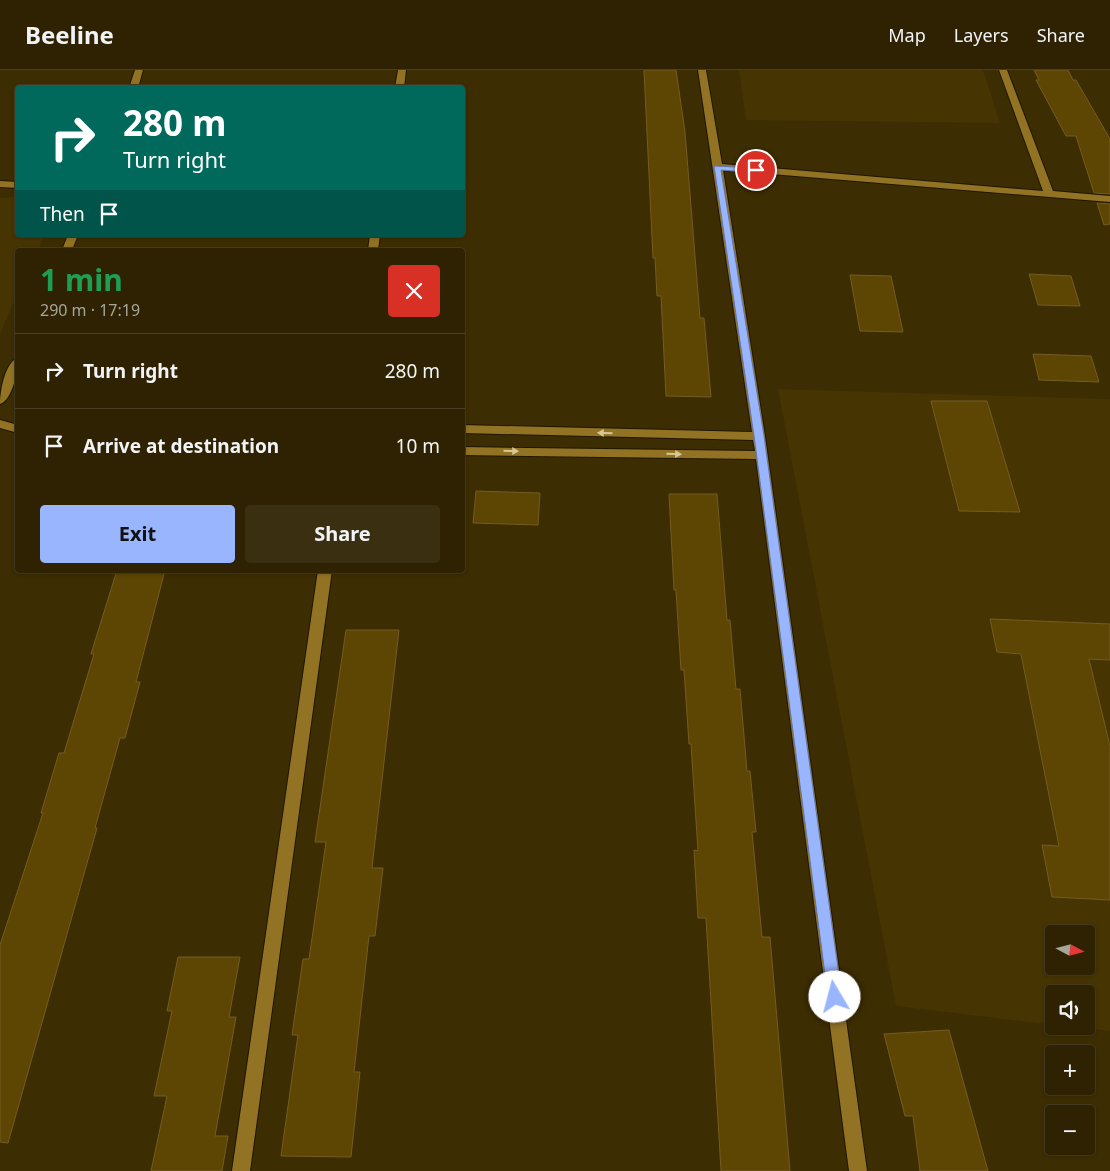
<!DOCTYPE html>
<meta charset="utf-8">
<style>
body{margin:0;font-family:"Noto Sans",sans-serif;background:#3a2f11;color:#f1f3f6;height:100vh;display:flex;flex-direction:column;font-size:19px;white-space:nowrap}
*{box-sizing:border-box;margin:0}
p{font-size:16px;color:#a7a499}
.icon{flex:none;width:28px;height:28px;fill:none;stroke:currentColor;stroke-width:2;stroke-linecap:round;stroke-linejoin:round}
.map{position:relative;flex:1;overflow:hidden}
.side{position:absolute;left:15px;top:178px;width:450px;height:325px;display:flex;flex-direction:column;background:#2e2202;border-radius:5px;box-shadow:0 1px 4px #0004,0 0 0 1px #493f24}
.side>*{flex:none}
.banner{position:absolute;left:15px;top:15px;width:450px;height:152px;border-radius:5px;box-shadow:0 1px 4px #0004,0 0 0 1px #493f24;background:#00695c;color:#fff;overflow:hidden}
.needle{width:32px;rotate:97deg}
.tools{position:absolute;left:1045px;top:855px;display:grid;gap:10px}
.tools a{display:grid;place-items:center;width:50px;height:50px;border-radius:5px;background:#2e2202;box-shadow:0 1px 4px #0004,0 0 0 1px #493f24;font-size:25px}
.pin{position:absolute;display:grid;place-items:center;width:42px;height:42px;color:#fff;margin:-21px;border:2px solid #fff;border-radius:50%;box-shadow:0 1px 5px #0007}
.me{position:absolute;width:55px;margin:-28px;rotate:352deg;stroke-linejoin:round;filter:drop-shadow(0 0 4px #0008)}
.turn{display:flex;align-items:center;gap:18px;height:105px;padding:0 25px;font-size:22px}
.turn .icon{width:65px;height:65px;stroke-width:2.5}
.turn b{display:block;font-size:35px;line-height:42px}
.then{display:flex;align-items:center;height:48px;padding:0 25px;background:#0003;gap:10px;font-size:19px}
.round{display:grid;place-items:center;flex:none;width:52px;height:52px;border-radius:5px;background:#3a2f11}
.head{display:flex;align-items:center;justify-content:space-between;height:85px;padding:0 25px}
h1{font-size:30px;font-weight:700;line-height:38px;color:#1e9e55}
.button{display:flex;gap:10px;margin-top:auto;padding:10px 25px}
.button a{flex:1;height:58px;border-radius:5px;background:#98b5fd;color:#111;font-size:20px;font-weight:700;line-height:58px;text-align:center}
.button a+a{background:#3a2f11;color:#f1f3f6}
ul{padding:0;list-style:none}
li{display:flex;align-items:center;gap:15px;height:75px;padding:0 25px;border-top:1px solid #493f24}
li div{flex:1}
li b{display:block;font-size:19px}
li em{font-style:normal}
header{display:flex;align-items:center;gap:30px;box-sizing:border-box;height:70px;padding:0 25px;background:#2e2202;border-bottom:1px solid #493f24}
header strong{font-size:24px}
nav{display:flex;gap:28px;margin-inline-start:auto;font-size:18px}
.map>svg:first-child{display:block}
.built{fill:#463402;fill-rule:evenodd}
.building{fill:#5d4604;stroke:#745c22}
.lines{fill:none;stroke-linecap:round;stroke-linejoin:round}
.minor-casing{stroke:#201601;stroke-width:2}
.minor{fill:#927324;fill-rule:evenodd}
.oneway{fill:#d9c696}
.route{fill:#98b5fd;stroke:#6376a4}
</style>
<header>
<strong>Beeline</strong>
<nav><a>Map</a><a>Layers</a><a>Share</a></nav>
</header>
<div class="map">
<svg width="1110" height="1101" viewBox="0 0 1110 1101">
<rect width="100%" height="100%" fill="#3d2d02"/>
<path class="built" d="M739 0H983L1000 53 746 50Z
M17 127 18 165H45L38 180H18L17 225 0 264V128Z
M778 319 1110 329V961L1069 956H1086V924H1054V955L896 936ZM1054 864H1086V896H1054Z"/>
<path class="building" d="M644 0H676L685 62 700 248H704L711 327 666 326 661 226H657L655 188H653Z
M1034 0H1068L1073 10H1076L1110 69V124L1094 123 1076 66H1066L1036 10H1039Z
M1097 133 1110 134V154L1104 155Z
M1029 204 1071 206 1080 236 1038 235Z
M850 205 891 206 903 262 860 261Z
M1033 284 1091 286 1099 312 1039 310Z
M931 331H987L1020 442 959 441Z
M476 421 540 423 538 455 473 453Z
M669 424H717L727 550H730L736 619H740L747 701H750L756 762H752L762 867H770L790 1101H721L706 848H698L694 780 698 781 691 674H689L684 600H681L676 520H674Z
M117 500H165L136 612H140L125 668H120L95 758H97L8 1073 0 1072V875L43 743H41L59 683H64L94 584H91Z
M990 549 1110 554V590L1089 589 1110 676V830L1052 827 1042 775 1059 776 1021 584 997 582Z
M346 560H399L372 798H383L375 866H369L354 1002H360L351 1087 281 1086 298 965H292L303 889H309L326 772H315Z
M178 887H240L229 947H236L215 1066H228L222 1101H151L167 1026H154L172 941H167Z
M949 960 988 1101H920L913 1046H905L884 964Z"/>
<g class="lines">
<g class="minor-casing">
<path id="minor" d="M135 0H143L138 18H129Z
M398 0H406L404 18H395Z
M698 0H706L722 94 1043 121 999 0H1007L1053 121 1110 126V132L723 100 765 366 867 1101H849L756 389 462 385V377L755 381 753 370 462 363V355L752 362Z
M0 111 18 112V118L0 117Z
M68 165H78L72 180H62Z
M370 165H380L378 180H368Z
M18 288C18 299 13 330 0 334 0 321 5 292 18 288Z
M0 350 18 355V363L0 358Z
M318 500H332L250 1101H232Z"/>
</g>
<use href="#minor" class="minor"/>
</g>
<defs><path id="oneway-solid" d="M-6-.8H1V-3.2L6.5 0L1 3.2V.8H-6Z" transform="scale(1.25)"/></defs>
<g class="oneway">
<use href="#oneway-solid" transform="translate(605 363) rotate(-179)"/>
<use href="#oneway-solid" transform="translate(511 381) rotate(1)"/>
<use href="#oneway-solid" transform="translate(674 384) rotate(1)"/>
</g>
<path class="route" d="M714 96 756 98 760 100 756 103 721 100 764 366 842 927 840 931 835 933 830 931 828 927 754 366Z"/>
</svg>
<div class="tools">
<a><svg class="needle" viewBox="-14 -14 28 28"><path d="M0-13l5 13h-10z" fill="#e53935"/><path d="M0 13l5-13h-10z" fill="#a7a499"/></svg></a>
<a><svg class="icon" aria-label="sound" viewBox="0 0 24 24"><path d="M4 9h4l5-4v14l-5-4H4zM17 9q2 3 0 6"/></svg></a>
<a>+</a>
<a>−</a>
</div>
<div class="pin" style="left:756px;top:100px;background:#d93025"><svg class="icon" aria-label="arrive" viewBox="0 0 24 24"><path d="M6 21V4h12l-3 4 3 4H6"/></svg></div>
<svg class="me" style="left:835px;top:927px" viewBox="-20 -20 40 40"><circle r="19" fill="#fff"/><path d="M0-13L10 11 0 6-10 11z" fill="#98b5fd"/></svg>
<div class="banner">
<div class="turn"><svg class="icon" aria-label="right" viewBox="0 0 24 24"><path d="M7 20v-9h11M14 6l5 5-5 5"/></svg><div><b>280 m</b>Turn right</div></div>
<div class="then">Then<svg class="icon" aria-label="arrive" viewBox="0 0 24 24"><path d="M6 21V4h12l-3 4 3 4H6"/></svg></div>
</div>
<section class="side">
<div class="head"><div><h1>1 min</h1><p>290 m · 17:19</p></div><a class="round" style="background:#d93025;color:#fff"><svg class="icon" aria-label="close" viewBox="0 0 24 24"><path d="M6 6l12 12M18 6L6 18"/></svg></a></div>
<ul>
<li><svg class="icon" aria-label="right" viewBox="0 0 24 24"><path d="M7 20v-9h11M14 6l5 5-5 5"/></svg><div><b>Turn right</b></div><em>280 m</em></li>
<li><svg class="icon" aria-label="arrive" viewBox="0 0 24 24"><path d="M6 21V4h12l-3 4 3 4H6"/></svg><div><b>Arrive at destination</b></div><em>10 m</em></li>
</ul>
<div class="button"><a>Exit</a><a>Share</a></div>
</section>
</div>
